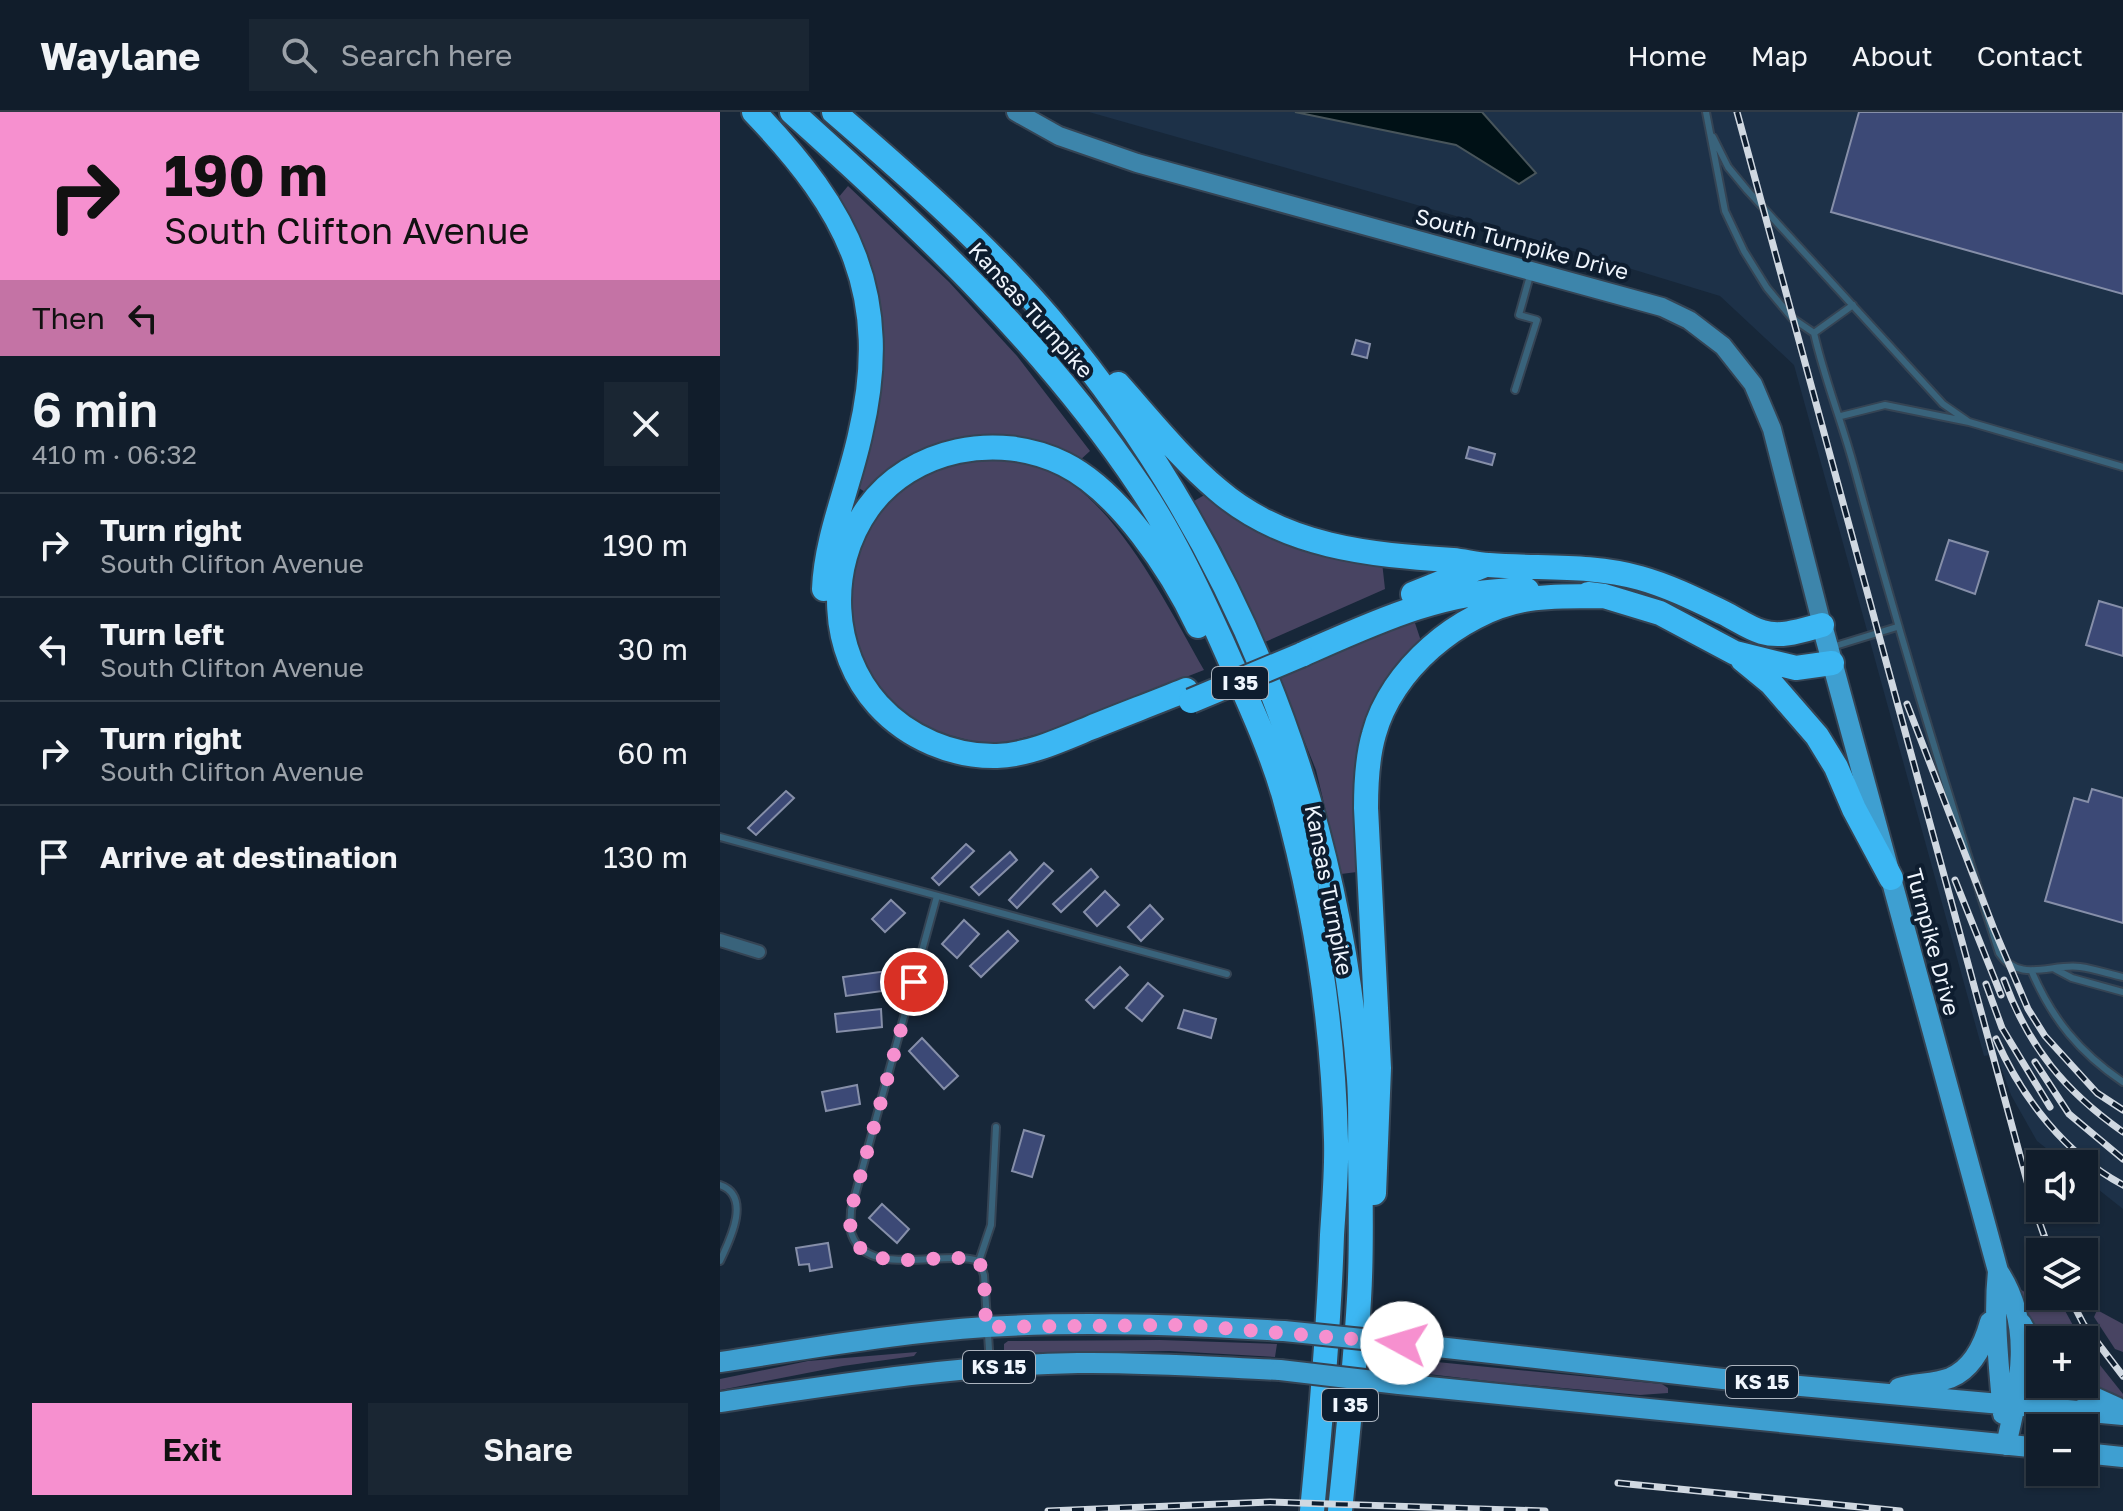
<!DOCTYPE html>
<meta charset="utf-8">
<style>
body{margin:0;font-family:"Golos Text",sans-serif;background:#1a2633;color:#f1f3f6;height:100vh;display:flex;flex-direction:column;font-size:30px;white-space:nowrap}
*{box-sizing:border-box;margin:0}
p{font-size:26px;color:#9ca2a9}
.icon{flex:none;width:44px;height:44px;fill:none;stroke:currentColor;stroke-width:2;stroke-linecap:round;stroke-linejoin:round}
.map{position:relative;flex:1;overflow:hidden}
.details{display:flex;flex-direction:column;background:#111d2b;width:720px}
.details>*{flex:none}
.guide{background:#f690cf;color:#111;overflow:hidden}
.controls{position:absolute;left:1306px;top:1038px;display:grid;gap:16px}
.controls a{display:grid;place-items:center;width:72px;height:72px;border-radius:0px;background:#111d2b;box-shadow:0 2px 6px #0004,0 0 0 2px #303b47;font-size:40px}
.pin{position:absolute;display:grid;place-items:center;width:68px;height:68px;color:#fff;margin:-34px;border:4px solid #fff;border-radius:50%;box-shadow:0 2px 8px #0007}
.me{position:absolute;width:88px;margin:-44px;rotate:276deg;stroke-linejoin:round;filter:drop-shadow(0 0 6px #0008)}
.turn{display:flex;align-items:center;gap:28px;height:168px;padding:0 32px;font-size:36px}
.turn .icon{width:104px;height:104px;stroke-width:2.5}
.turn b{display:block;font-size:56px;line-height:68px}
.then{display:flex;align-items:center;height:76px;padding:0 32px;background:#0003;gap:16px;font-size:30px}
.round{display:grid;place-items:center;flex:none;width:84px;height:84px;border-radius:0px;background:#1a2633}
.head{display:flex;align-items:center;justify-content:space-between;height:136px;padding:0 32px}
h1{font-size:48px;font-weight:600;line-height:60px}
.button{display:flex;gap:16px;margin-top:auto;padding:16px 32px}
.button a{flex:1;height:92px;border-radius:0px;background:#f690cf;color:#111;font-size:32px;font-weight:600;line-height:92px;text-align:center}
.button a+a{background:#1a2633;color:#f1f3f6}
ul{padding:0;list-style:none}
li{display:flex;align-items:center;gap:24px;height:104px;padding:0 32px;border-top:2px solid #303b47}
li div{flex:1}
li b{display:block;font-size:30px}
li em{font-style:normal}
header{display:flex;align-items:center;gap:48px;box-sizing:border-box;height:112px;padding:0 40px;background:#111d2b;border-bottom:2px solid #303b47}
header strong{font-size:38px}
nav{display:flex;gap:44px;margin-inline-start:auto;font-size:28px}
.search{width:560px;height:72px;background:#1a2633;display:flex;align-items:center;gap:20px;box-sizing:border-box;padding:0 28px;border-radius:0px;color:#9ca2a9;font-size:30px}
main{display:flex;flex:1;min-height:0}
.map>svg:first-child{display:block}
.built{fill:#1d3148}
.green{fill:#484462}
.water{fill:#001116;stroke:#48555b;stroke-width:2}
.building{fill:#3c4976;stroke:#868fa9;stroke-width:2}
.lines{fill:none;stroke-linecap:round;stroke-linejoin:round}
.lane-casing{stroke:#354454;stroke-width:10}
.street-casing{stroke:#354454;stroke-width:16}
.secondary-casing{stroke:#354454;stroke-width:22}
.primary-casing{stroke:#354454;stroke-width:24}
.highway-casing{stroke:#354454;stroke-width:28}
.lane{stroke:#39637b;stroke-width:6}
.street{stroke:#39637b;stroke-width:12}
.secondary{stroke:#3d85ab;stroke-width:18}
.primary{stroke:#3e9fd1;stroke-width:20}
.highway{stroke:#3cb7f3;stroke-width:24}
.rail-casing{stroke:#d0d8e1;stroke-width:7}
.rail{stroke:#0e1d2f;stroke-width:4;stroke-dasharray:12;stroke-linecap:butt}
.primary-bridge-casing{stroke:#354454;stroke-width:24;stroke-linecap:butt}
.highway-bridge-casing{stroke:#354454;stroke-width:28;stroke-linecap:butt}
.primary-bridge{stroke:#3e9fd1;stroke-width:20}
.highway-bridge{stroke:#3cb7f3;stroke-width:24}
.route{stroke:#f690cf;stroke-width:14;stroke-dasharray:0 25.2}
.labels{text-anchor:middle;stroke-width:8;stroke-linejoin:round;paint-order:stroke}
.shield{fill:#0e1d2f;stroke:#acb4bf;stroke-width:2}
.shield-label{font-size:20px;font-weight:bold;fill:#eff5fd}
.street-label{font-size:22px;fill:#eff5fd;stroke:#0e1d2f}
</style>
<header>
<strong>Waylane</strong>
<div class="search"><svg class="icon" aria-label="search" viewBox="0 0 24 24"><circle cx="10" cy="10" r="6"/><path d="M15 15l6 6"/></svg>Search here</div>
<nav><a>Home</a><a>Map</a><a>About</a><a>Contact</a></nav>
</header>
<main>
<section class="details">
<div class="guide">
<div class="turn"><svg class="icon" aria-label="right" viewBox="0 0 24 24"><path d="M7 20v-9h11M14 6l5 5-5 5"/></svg><div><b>190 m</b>South Clifton Avenue</div></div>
<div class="then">Then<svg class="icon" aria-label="left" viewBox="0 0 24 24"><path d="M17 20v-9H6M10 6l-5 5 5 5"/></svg></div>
</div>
<div class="head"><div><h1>6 min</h1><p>410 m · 06:32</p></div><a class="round"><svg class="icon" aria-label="close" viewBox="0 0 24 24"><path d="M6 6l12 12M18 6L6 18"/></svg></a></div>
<ul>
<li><svg class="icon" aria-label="right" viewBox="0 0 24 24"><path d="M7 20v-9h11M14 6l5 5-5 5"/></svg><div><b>Turn right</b><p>South Clifton Avenue</p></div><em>190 m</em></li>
<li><svg class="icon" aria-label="left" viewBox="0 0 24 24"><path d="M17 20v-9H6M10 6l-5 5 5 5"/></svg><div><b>Turn left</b><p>South Clifton Avenue</p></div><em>30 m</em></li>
<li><svg class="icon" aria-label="right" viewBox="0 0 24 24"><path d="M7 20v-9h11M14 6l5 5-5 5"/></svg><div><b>Turn right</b><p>South Clifton Avenue</p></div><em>60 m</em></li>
<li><svg class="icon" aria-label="arrive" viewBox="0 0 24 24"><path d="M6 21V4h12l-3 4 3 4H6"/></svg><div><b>Arrive at destination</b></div><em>130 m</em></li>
</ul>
<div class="button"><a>Exit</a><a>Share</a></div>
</section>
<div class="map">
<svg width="1403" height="1399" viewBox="0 0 1403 1399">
<rect width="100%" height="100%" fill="#172739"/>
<path class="built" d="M369 0H1403V1097L1364 1066V1052H1346L1317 1029 1291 983 1276 942 1264 944 1074 253 1000 184 771 114Z"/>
<path class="green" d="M128 74 229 170 297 244 370 339 358 350C333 339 309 327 282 324 232 318 178 344 145 380L136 374 156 271 118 86Z
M265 345C285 347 307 348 326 356 397 389 446 492 484 558L322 621 284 631H260L205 617 159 582 130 526 129 464 144 416 177 374 226 352Z
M488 381 662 450 665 477 545 530 501 436 474 389Z
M693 505 701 529C628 595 632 669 637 760L621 762 596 658 556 558Z
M1298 1176 1308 1182 1337 1184 1361 1228H1320L1312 1220Z
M1377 1198 1403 1212V1240L1395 1237 1374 1205Z
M440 1228 557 1232 555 1245 450 1239 288 1241 284 1239V1232L288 1229Z
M1364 1233 1403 1282V1285L1386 1282 1364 1272Z
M197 1240 194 1244 123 1254 0 1278V1267L88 1249Z
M676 1246 942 1272 948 1276V1281L920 1283 776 1270 674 1258Z"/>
<path class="water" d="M575 0H762L816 61 799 72 736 33Z"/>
<path class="building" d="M1139 0H1403V182L1111 100Z
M636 228 650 232 647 246 632 242Z
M749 335 775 342 772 353 746 346Z
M1229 428 1268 440 1255 482 1216 468Z
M1379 489 1403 496V544L1366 533Z
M1372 677 1403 686V811L1325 789 1354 686 1368 690Z
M66 679 74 686 36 723 28 716Z
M246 732 254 739 219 773 212 766Z
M290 740 297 748 259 783 251 775Z
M324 751 333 759 297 796 289 788Z
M371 757 378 765 341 800 333 792Z
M385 779 399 793 377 814 364 800Z
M171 788 185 801 165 820 152 807Z
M430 793 443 807 421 829 408 815Z
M244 808 259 822 237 846 222 832Z
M288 819 298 829 261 865 250 854Z
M400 855 408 863 374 896 366 888Z
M167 859 170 878 126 884 123 865Z
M428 871 443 884 422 909 406 896Z
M161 897 162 915 117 920 115 902Z
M464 898 496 907 491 926 458 916Z
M202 926 238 964 224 977 189 939Z
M137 973 140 992 106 999 102 980Z
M304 1018 324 1024 312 1065 292 1059Z
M162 1092 189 1117 177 1131 149 1106Z
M108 1131 112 1155 90 1159 89 1152 79 1153 76 1136Z"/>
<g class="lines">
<g class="lane-casing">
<path id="lane" d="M986 0 1005 99 1024 139 1047 176 1072 206 1094 221C1104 266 1122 310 1134 355 1178 518 1227 680 1279 841 1299 872 1332 851 1360 855 1375 857 1389 862 1403 865
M993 25 1008 55 1027 78 1223 292 1249 310
M1094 221 1133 193
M795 278 817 208 799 203 811 160
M1121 304 1165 293 1249 310 1403 355
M1112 535 1177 515
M0 725 507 862
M217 784 131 1098C131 1106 129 1116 132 1123 148 1167 225 1137 259 1149L264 1163 270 1252
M1335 857 1352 866 1403 880
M1312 860C1332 907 1360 941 1403 970
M0 1073C32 1084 10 1128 0 1149
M259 1149 271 1113 276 1015"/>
</g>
<g class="street-casing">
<path id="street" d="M0 828 39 840"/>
</g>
<g class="secondary-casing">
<path id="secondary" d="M296 0 339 24 417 51 942 195 969 208 1003 234 1033 272 1052 317 1102 513"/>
</g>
<g class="primary-casing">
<path id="primary" d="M1102 513 1278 1159C1314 1213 1300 1273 1286 1333
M1278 1159C1273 1208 1279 1253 1283 1302
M1301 1211 1320 1245
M682 1231 1003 1267 1403 1303
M0 1250C88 1237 176 1221 266 1215 365 1209 465 1213 564 1219
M679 1272 1320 1336
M1345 1272 1396 1295
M1179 1276C1195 1271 1214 1272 1230 1266 1252 1257 1264 1232 1270 1210
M0 1290C119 1272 238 1253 358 1251 425 1250 493 1255 560 1258
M1364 1341 1403 1345"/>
</g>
<g class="highway-casing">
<path id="highway" d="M34 0C129 99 173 183 140 323 129 374 106 425 104 477
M72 0C200 115 325 232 421 376 453 424 478 477 502 530 524 580 549 632 564 684 595 795 613 913 616 1028 617 1059 614 1091 612 1123 609 1215 601 1307 592 1399
M114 0C187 63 268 134 330 207 512 425 618 684 639 967 641 993 640 1019 640 1046 641 1093 642 1140 639 1187 635 1258 627 1329 620 1399
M398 272C430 308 461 347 498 378 564 435 650 443 733 448 745 449 757 453 769 453 819 457 871 452 920 466 949 474 977 488 1004 501 1016 507 1029 516 1042 520 1062 526 1083 518 1102 513
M693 482 765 453
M868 482 884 484 940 501 1015 541 1076 556 1112 551
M581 543C653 511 726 476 807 478
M1023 548 1051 571 1097 624 1116 655 1134 697 1171 766
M466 578C434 591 402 603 370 616 341 628 308 643 277 644 233 645 188 626 158 593 110 540 106 455 148 396 191 336 279 319 344 352 400 380 452 459 478 514
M654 1081 659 956 646 696C646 671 647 646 654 622 671 558 739 500 804 488 829 483 858 485 884 484"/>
</g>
<use href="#lane" class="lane"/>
<use href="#street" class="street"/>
<use href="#secondary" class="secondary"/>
<use href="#primary" class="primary"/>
<use href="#highway" class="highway"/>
<g class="rail-casing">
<path id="rail" d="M1017 0 1314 1095 1330 1140
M1187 592 1274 817 1308 897 1325 924 1377 981 1403 998
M1235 768 1281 883
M1284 868C1309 936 1345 979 1403 1020
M1266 872 1282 916 1330 995
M1276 927C1302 986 1345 1042 1403 1073
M1315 950 1349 1002 1403 1047
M1349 1184 1364 1213 1403 1264
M898 1371 1180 1399
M328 1399 550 1390 825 1399"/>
</g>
<use href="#rail" class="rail"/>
<g class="primary-bridge-casing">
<path id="primary-bridge" d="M564 1219 682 1231
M560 1258 679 1272"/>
</g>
<g class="highway-bridge-casing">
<path id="highway-bridge" d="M471 589 581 543"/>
</g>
<use href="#primary-bridge" class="primary-bridge"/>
<use href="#highway-bridge" class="highway-bridge"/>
</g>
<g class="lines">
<path class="route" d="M194 870 131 1098C131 1106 129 1116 132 1123 148 1167 224 1137 259 1149L264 1163 266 1215 465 1213 682 1231"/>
</g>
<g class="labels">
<g class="shield">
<rect x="492" y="555" width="56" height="32" rx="6"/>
<rect x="243" y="1239" width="72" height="32" rx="6"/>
<rect x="1006" y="1254" width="72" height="32" rx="6"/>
<rect x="602" y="1277" width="56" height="32" rx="6"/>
</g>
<g class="shield-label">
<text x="520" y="578">I 35</text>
<text x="279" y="1262">KS 15</text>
<text x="1042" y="1277">KS 15</text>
<text x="630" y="1300">I 35</text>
</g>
<g class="street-label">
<text transform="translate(802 132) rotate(15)" y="8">South Turnpike Drive</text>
<text transform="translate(311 198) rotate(48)" y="8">Kansas Turnpike</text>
<text transform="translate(609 778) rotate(79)" y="8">Kansas Turnpike</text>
<text transform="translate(1213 830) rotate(75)" y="8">Turnpike Drive</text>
</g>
</g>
</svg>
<div class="controls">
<a><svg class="icon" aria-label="sound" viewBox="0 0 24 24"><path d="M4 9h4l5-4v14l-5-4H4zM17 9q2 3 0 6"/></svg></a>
<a><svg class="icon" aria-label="layers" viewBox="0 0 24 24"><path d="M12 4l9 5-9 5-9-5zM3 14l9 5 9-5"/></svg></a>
<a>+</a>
<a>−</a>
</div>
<div class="pin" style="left:194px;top:870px;background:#d93025"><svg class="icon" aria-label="arrive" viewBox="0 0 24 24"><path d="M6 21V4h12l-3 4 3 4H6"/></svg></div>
<svg class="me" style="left:682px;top:1231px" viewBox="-20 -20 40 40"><circle r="19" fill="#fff"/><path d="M0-13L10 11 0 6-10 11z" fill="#f690cf"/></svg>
</div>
</main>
